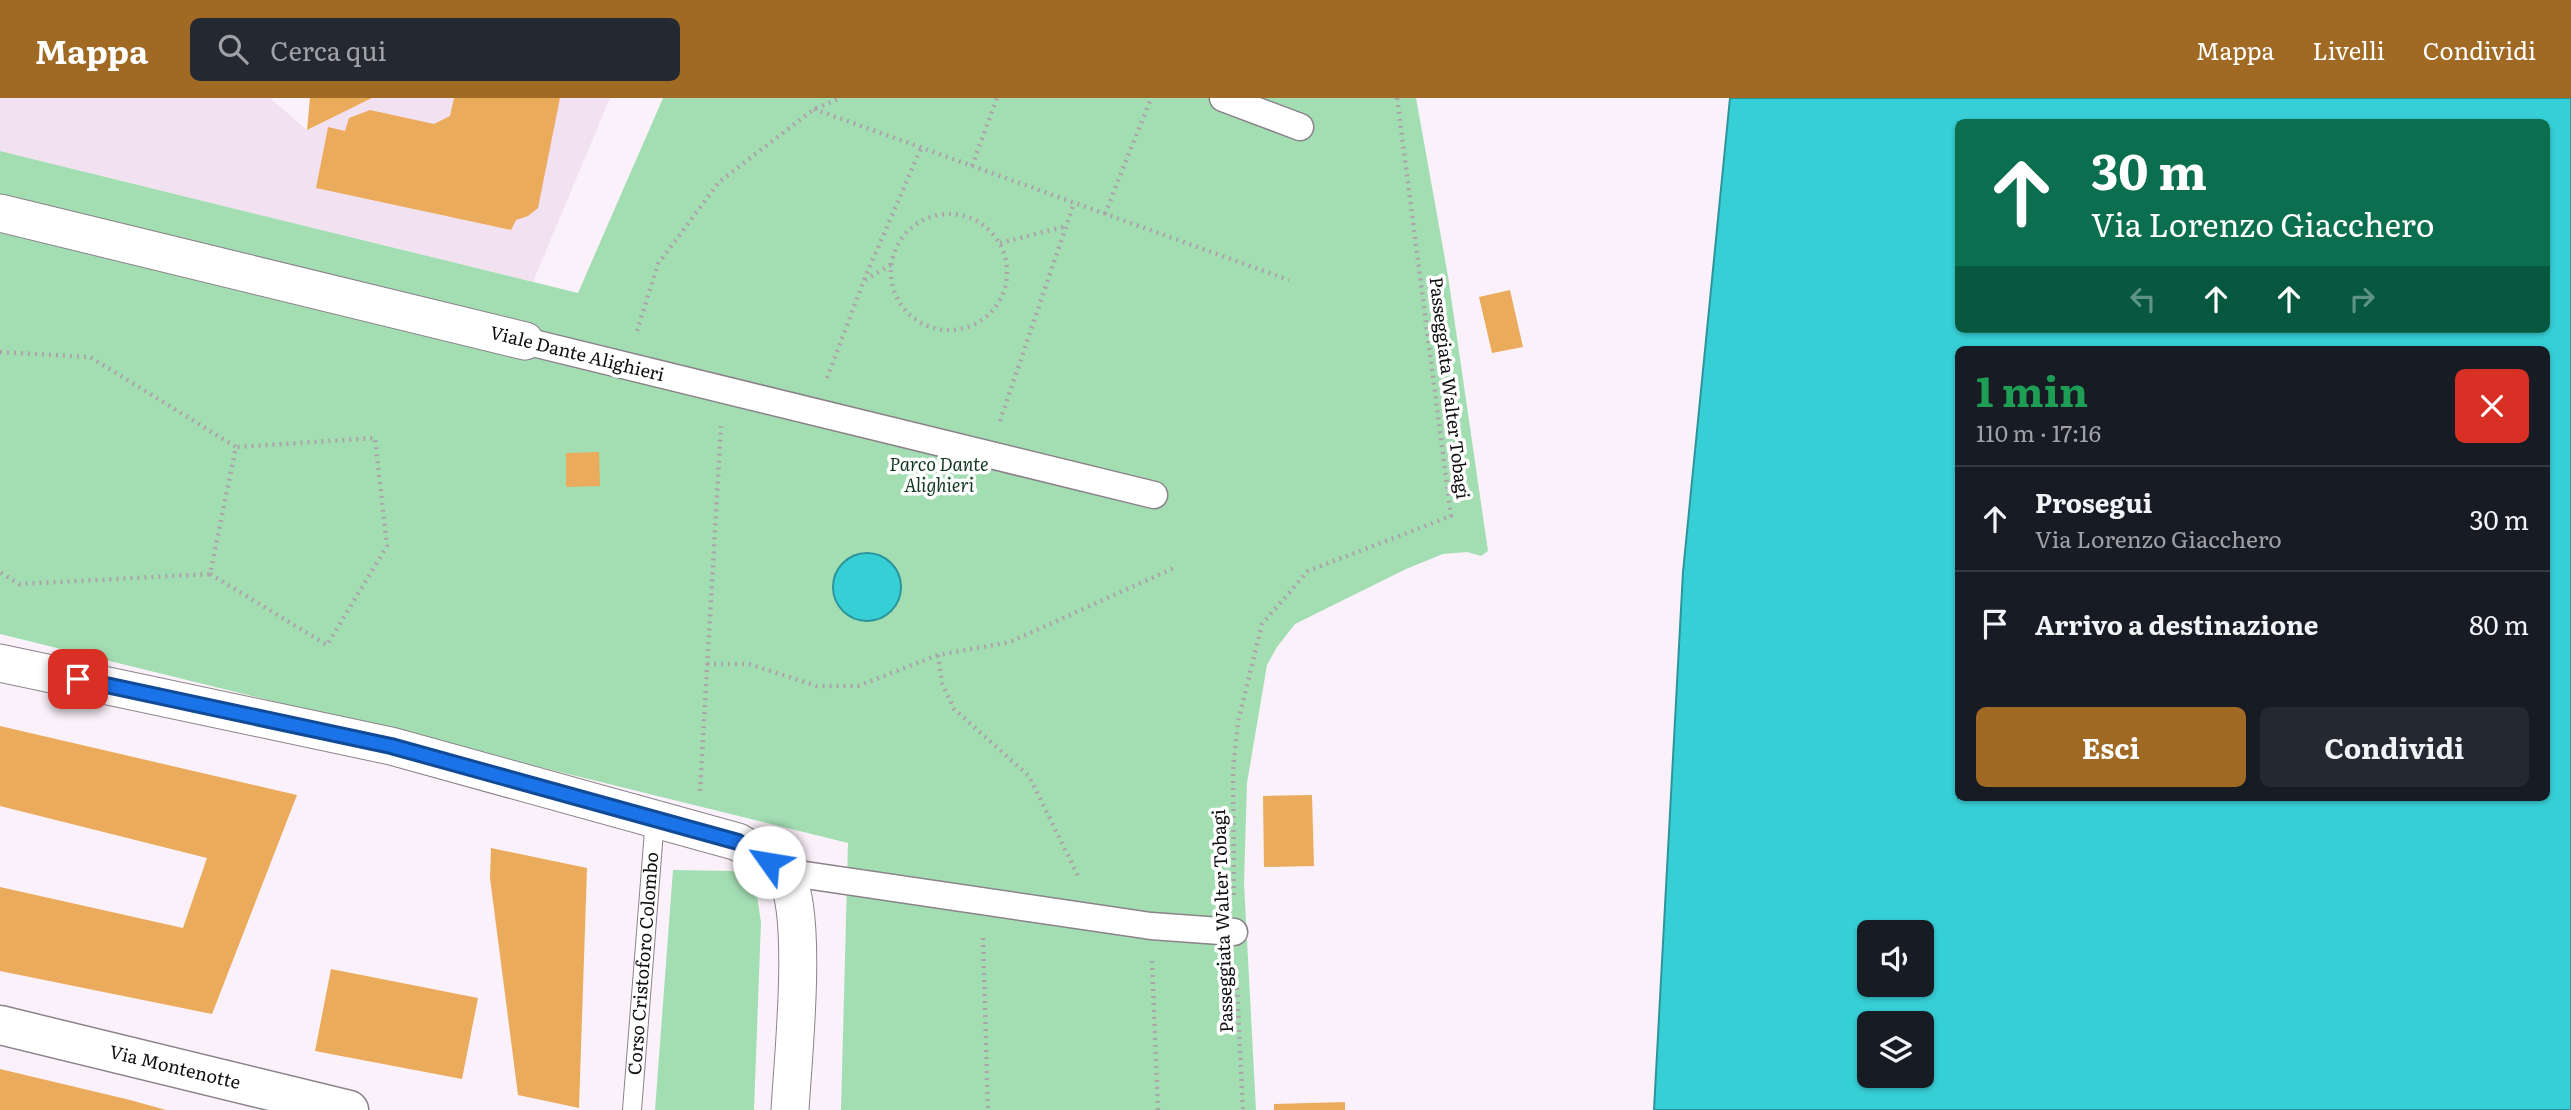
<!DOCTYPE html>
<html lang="it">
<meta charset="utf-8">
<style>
body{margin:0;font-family:Literata,serif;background:#242831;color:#f1f3f6;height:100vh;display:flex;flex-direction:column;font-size:26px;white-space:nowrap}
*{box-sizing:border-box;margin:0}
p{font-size:23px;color:#9ea1a6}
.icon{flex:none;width:38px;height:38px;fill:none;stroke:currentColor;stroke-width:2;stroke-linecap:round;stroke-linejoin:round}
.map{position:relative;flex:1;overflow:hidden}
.panel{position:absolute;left:1955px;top:248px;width:595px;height:455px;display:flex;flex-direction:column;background:#171b24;border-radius:10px;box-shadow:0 2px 5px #0004}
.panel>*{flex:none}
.guide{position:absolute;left:1955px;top:21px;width:595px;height:214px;border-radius:10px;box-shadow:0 2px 5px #0004;background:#0b6e4f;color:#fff;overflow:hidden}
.tools{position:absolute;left:1857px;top:822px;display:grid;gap:14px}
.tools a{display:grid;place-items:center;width:77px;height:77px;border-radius:10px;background:#171b24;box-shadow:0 2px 5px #0004;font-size:35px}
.pin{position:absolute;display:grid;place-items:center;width:60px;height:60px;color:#fff;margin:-30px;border-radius:14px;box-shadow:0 4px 10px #0006}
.me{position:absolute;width:77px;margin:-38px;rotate:302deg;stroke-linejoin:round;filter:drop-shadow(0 0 5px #0008)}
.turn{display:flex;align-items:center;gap:24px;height:147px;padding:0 21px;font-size:32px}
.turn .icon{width:91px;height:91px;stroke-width:2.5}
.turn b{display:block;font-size:49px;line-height:60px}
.lanes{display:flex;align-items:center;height:66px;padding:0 21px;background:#0003;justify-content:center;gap:35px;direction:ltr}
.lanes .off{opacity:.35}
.round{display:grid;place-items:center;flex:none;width:74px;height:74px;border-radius:10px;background:#242831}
.headline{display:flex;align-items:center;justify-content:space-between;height:119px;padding:0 21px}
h1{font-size:42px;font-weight:700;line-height:52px;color:#1e9e55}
.cta{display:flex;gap:14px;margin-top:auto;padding:14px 21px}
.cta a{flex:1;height:80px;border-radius:10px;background:#a06924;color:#fff;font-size:28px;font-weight:700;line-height:80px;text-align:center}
.cta a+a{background:#242831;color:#f1f3f6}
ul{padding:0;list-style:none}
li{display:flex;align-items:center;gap:21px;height:105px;padding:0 21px;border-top:2px solid #363941}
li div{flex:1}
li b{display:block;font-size:26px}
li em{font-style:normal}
header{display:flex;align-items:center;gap:42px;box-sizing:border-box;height:98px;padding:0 35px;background:#a06924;color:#fff}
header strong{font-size:33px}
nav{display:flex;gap:38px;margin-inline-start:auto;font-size:24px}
.search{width:490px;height:63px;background:#242831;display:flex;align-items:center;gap:18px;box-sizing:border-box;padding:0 24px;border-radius:10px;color:#9ea1a6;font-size:26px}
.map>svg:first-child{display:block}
.built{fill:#f2e2f1}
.green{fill:#a3deb3}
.water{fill:#37cfd6;stroke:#2c959b;stroke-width:2;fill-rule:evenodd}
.building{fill:#ebab5c}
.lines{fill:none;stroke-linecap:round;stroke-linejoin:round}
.service-casing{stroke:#8b828a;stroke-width:20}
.pedestrian-casing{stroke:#8b828a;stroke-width:29}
.minor-casing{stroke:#8b828a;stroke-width:39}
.tertiary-casing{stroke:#8b828a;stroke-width:41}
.path{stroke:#aba4ab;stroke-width:4.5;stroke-dasharray:2 5;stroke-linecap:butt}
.service{stroke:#fff;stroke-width:18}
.pedestrian{stroke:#fff;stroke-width:26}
.minor{stroke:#fff;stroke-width:37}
.tertiary{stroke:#fff;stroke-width:38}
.route-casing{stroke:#114b97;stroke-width:18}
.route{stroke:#1a73e8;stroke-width:12}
.labels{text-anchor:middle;stroke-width:7;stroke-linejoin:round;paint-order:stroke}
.street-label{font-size:18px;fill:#120f12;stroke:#fff}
.park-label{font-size:18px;font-style:italic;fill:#133820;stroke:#fff}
</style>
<header>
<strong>Mappa</strong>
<div class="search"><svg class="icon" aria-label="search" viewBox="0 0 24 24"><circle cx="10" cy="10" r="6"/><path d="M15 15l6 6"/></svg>Cerca qui</div>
<nav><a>Mappa</a><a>Livelli</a><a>Condividi</a></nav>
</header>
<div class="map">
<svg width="2571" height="1012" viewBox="0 0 2571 1012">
<rect width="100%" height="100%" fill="#fbf1fa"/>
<path class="built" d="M0 0H270L307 32 372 0H610L533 184 0 53Z"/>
<path class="green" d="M663 0H1416L1448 178 1488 453 1481 458 1467 454 1443 456 1406 471 1295 526 1277 549 1267 567 1247 685 1244 785 1256 1012H841L848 745 0 536V53L578 195Z
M673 772 733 773 755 785 761 824 754 1012H655Z"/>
<path class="water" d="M1730 0H2571V1012H1654L1683 474ZM1958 24H2546V231H1958ZM1958 252H2546V700H1958ZM1869 835H1922V887H1869ZM1869 926H1922V978H1869Z
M833 489a34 34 0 1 1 68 0a34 34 0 1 1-68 0Z"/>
<path class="building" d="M310 0H372L307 32Z
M454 0H560L538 110 528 118 516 122 511 132 316 90 328 29 345 33 349 20 370 12 434 26 450 18Z
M1510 192 1523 249 1492 255 1479 199Z
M599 354 600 388 566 389V355Z
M0 628 297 697 212 916 0 873V789L183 830 207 760 0 708Z
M1312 697 1314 768 1264 769 1263 698Z
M491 750 587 770 579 1010 518 997 490 780Z
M331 871 478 900 462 981 315 953Z
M0 971 130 1002 166 1012H0Z
M1345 1004V1012H1274V1006Z"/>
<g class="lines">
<g class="service-casing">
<g id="service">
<path id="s1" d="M632 1012 655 720"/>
</g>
</g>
<g class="pedestrian-casing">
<path id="pedestrian" d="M1223 0 1300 29
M525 243 1154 397
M785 774 1151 828 1234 834"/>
</g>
<g class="minor-casing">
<path id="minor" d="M0 115 525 243
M0 565 391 648 738 744C749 751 781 767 786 777 808 819 793 959 790 1012"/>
</g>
<g class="tertiary-casing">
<g id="tertiary">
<path id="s2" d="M0 927 349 1012"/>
</g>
</g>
<path class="path" d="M814 11 1289 182
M972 68 997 0
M1105 116 1151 0
M891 174a58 58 0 1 1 116 0a58 58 0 1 1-116 0Z
M1000 145 1067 128
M865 182 892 166
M637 233 658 166 719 84 814 11 841 0
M0 254 90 259 236 349 210 476 19 486 0 474
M827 280 864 182 921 50
M1000 323 1074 105
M210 476 327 547 387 448 375 340 236 349
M938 557 942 585 954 611 1029 678 1080 782
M707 566H749L817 588H858L938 557 1010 544 1174 470
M700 693 721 328
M1234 797 1233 672 1238 624 1262 526 1308 473 1451 418 1397 0
M983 840 988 1012
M1152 863 1158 1012
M1236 869 1243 1012"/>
<use href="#service" class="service"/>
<use href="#pedestrian" class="pedestrian"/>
<use href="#minor" class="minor"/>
<use href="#tertiary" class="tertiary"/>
</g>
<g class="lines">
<g class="route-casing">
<path id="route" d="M78 581 391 648 738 744 769 764"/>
</g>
<use href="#route" class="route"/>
</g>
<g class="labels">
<g class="street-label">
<text transform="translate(577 256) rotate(14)" y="6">Viale Dante Alighieri</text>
<text transform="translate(1449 290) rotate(83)" y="6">Passeggiata Walter Tobagi</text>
<text transform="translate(1223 823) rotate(-92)" y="6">Passeggiata Walter Tobagi</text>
<text dy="6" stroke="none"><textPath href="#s1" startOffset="147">Corso Cristoforo Colombo</textPath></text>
<text dy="6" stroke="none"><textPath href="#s2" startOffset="180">Via Montenotte</textPath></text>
</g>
<g class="park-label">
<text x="939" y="373">Parco Dante<tspan x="939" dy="21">Alighieri</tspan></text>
</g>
</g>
</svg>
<div class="tools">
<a><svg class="icon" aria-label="sound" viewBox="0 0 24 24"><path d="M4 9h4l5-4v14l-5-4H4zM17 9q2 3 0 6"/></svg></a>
<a><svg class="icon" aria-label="layers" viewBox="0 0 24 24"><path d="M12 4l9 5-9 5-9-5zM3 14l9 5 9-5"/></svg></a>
</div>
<div class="pin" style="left:78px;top:581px;background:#d93025"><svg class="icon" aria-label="arrive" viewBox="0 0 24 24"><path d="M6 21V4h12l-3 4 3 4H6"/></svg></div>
<svg class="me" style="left:769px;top:764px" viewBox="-20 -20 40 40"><circle r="19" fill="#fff"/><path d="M0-13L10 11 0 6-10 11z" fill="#1a73e8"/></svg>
<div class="guide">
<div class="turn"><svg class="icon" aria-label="ahead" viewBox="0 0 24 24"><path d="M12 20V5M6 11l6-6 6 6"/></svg><div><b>30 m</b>Via Lorenzo Giacchero</div></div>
<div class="lanes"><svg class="icon off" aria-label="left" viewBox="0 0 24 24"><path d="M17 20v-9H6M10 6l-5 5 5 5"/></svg><svg class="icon" aria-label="ahead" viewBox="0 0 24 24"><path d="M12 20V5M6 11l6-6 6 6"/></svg><svg class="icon" aria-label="ahead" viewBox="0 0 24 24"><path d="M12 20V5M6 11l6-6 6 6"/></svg><svg class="icon off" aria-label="right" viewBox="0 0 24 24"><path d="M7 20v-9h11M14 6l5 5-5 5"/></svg></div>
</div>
<section class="panel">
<div class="headline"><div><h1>1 min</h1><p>110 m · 17:16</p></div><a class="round" style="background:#d93025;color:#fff"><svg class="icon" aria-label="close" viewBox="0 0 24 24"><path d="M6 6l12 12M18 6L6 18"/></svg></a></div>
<ul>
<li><svg class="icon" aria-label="ahead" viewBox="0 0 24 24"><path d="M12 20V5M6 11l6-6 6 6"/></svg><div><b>Prosegui</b><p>Via Lorenzo Giacchero</p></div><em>30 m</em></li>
<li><svg class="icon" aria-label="arrive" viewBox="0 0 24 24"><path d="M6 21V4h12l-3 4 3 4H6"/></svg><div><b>Arrivo a destinazione</b></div><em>80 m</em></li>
</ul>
<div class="cta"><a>Esci</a><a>Condividi</a></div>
</section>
</div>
